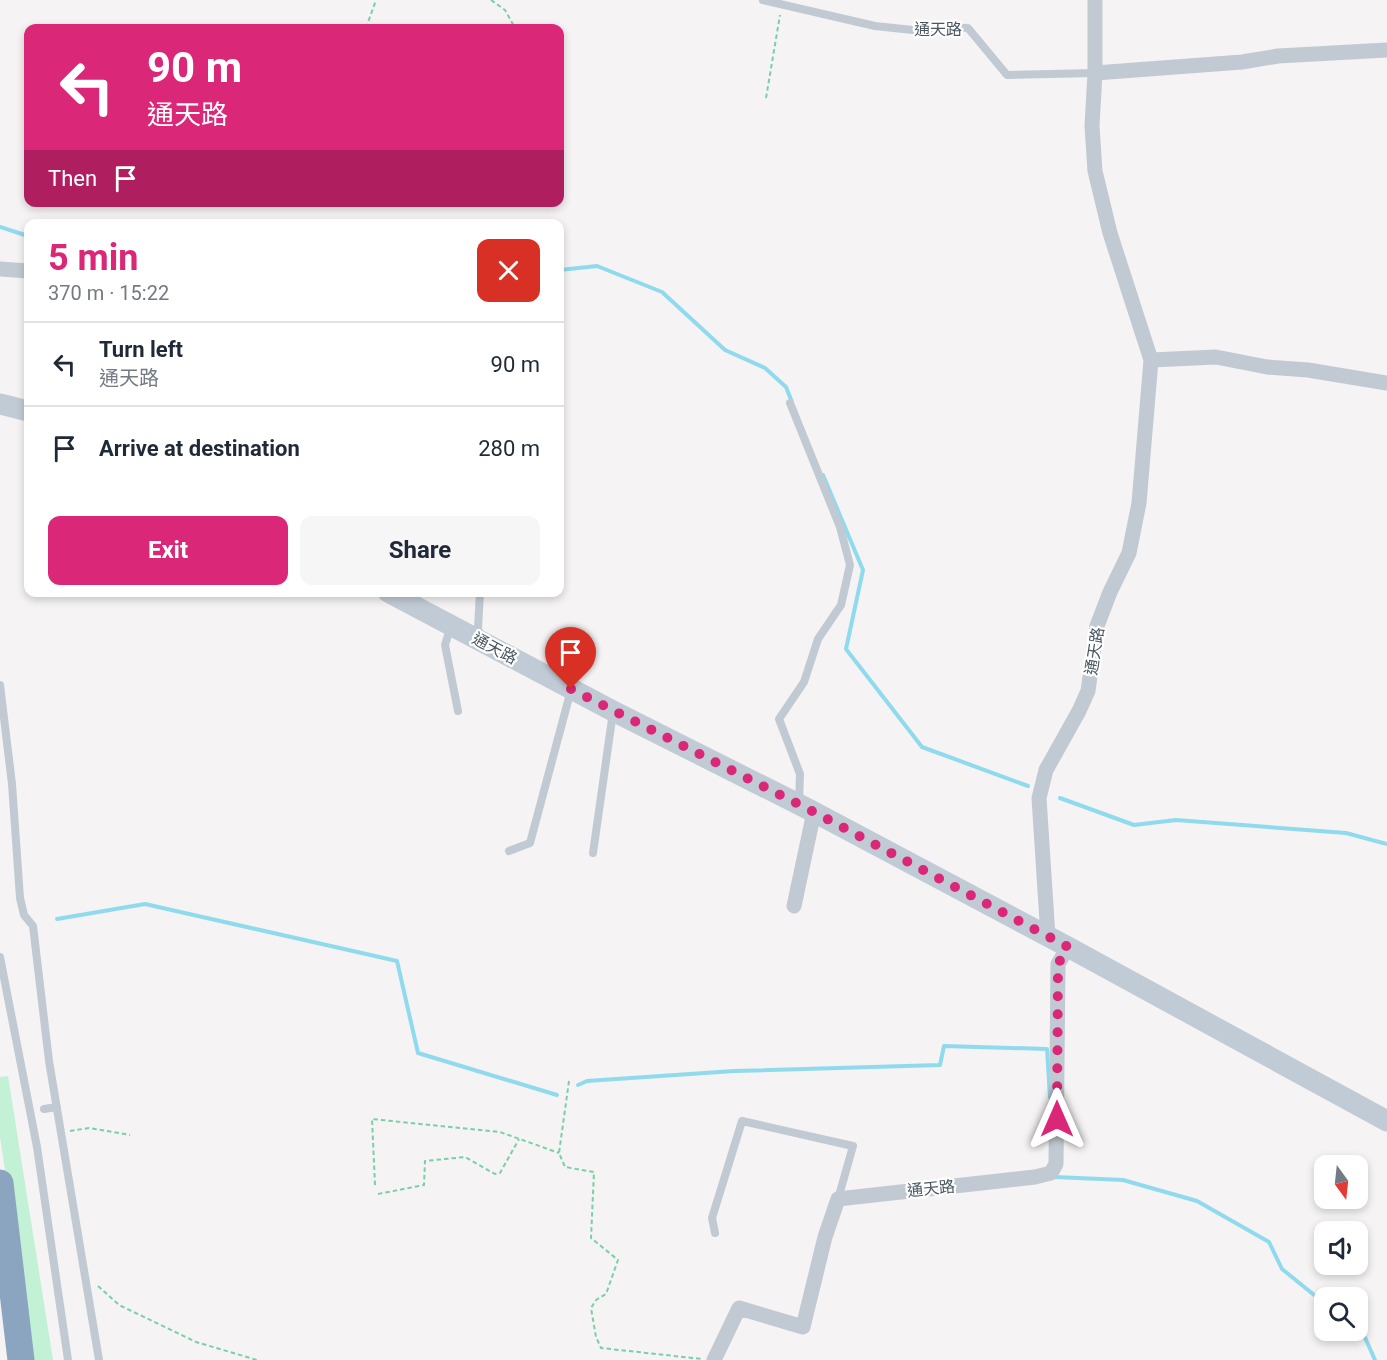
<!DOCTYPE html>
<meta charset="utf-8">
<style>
body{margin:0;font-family:Roboto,"Noto Sans TC",sans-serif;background:#f6f6f7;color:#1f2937;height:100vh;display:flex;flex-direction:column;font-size:22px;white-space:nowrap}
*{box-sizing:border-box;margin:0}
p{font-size:20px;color:#747a83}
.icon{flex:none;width:33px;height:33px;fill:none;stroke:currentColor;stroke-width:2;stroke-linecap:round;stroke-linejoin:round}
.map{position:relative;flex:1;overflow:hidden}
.side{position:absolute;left:24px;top:219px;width:540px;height:378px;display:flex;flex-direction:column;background:#fff;border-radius:12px;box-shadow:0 3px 9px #0003}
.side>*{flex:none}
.guide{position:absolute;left:24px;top:24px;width:540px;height:183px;border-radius:12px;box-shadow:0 3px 9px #0003;background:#db2777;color:#fff;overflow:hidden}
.needle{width:39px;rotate:165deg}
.tools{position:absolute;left:1314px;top:1155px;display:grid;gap:12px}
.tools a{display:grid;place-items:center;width:54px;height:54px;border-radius:12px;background:#fff;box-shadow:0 3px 9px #0003;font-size:30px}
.pin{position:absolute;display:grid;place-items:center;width:51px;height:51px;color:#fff;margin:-62px -26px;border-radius:50% 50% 50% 0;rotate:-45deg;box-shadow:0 0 6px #0007}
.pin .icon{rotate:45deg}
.me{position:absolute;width:66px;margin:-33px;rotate:0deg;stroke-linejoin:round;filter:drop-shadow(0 0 4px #0008)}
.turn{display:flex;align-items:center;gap:21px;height:126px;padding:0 24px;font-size:27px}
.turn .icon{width:78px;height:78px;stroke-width:2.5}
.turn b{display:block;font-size:42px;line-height:51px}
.then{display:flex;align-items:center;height:57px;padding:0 24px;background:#0003;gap:12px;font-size:22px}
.round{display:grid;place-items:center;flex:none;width:63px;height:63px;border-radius:12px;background:#f6f6f7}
.headline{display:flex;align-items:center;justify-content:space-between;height:102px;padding:0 24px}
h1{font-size:36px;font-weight:700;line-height:45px;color:#db2777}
.primary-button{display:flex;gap:12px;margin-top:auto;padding:12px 24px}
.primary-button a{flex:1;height:69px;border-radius:12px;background:#db2777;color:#fff;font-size:24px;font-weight:700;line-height:69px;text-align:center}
.primary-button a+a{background:#f6f6f7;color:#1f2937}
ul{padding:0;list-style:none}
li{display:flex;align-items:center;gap:18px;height:84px;padding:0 24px;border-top:2px solid #e0e1e3}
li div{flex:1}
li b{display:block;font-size:22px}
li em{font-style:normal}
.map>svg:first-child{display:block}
.green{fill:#c3f1d5}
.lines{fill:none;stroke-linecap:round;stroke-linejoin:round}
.stream{stroke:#90daee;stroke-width:4}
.path{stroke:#7ad0a6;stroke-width:2;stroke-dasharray:4.5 3;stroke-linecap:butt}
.lane{stroke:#c1cad2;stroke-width:8}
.street{stroke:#c1cad2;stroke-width:15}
.secondary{stroke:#c1cbd6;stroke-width:21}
.highway{stroke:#8ba5c1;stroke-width:27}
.route{stroke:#db2777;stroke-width:10;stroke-dasharray:0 18}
.labels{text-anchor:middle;stroke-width:4.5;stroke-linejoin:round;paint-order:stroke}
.street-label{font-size:16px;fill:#4a5661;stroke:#fff}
</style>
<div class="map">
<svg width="1387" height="1360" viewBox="0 0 1387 1360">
<rect width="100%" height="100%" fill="#f5f3f3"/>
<path class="green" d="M8 1076 53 1360H34L0 1137V1077Z"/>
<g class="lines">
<path class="stream" d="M0 227 28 236
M560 270 597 266 662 292 725 350 765 368 786 387 792 402
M823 475 863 570 846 649 922 747 1028 786
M1060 798 1134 825 1176 820 1346 833 1387 844
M57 919 145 904 397 961 418 1053 557 1095
M578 1085 587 1081 734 1071 940 1065 944 1046 1047 1049 1050 1097
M1055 1177 1123 1180 1197 1201 1269 1242 1282 1269 1324 1303
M1358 1329 1363 1333 1375 1360"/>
<path class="path" d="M491 0 505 10 515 28
M366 28 376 0
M766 98 780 15
M319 205 320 202
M569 1081 559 1153 565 1167 594 1172 591 1238 618 1260 606 1294 596 1300 591 1308 596 1337 601 1348 702 1359
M70 1131 89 1128 130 1135
M375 1185 372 1119 500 1132 559 1153
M378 1194 424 1185 425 1161 465 1157 495 1174 500 1173 519 1139
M98 1286 119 1305 196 1342 257 1360"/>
<path class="lane" d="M763 0 875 26 922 31 941 27 968 28 1007 75 1095 73
M790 403 840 527 850 565 841 605 818 639 804 682 779 719 800 774 799 803
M480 592 478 628 480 636
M451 626 445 645 458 711
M0 685 12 784 20 898 24 915 33 926 49 1061 99 1360
M509 851 530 843 571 690
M593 853 613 712
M0 957 37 1147 68 1360
M44 1109 57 1107
M715 1233 712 1218 742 1121 853 1146 838 1199"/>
<path class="street" d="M1095 73 1242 62 1278 56 1387 50
M0 269 28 271
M1151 360 1216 357 1267 367 1308 370 1387 383
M794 906 814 812
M1048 937 1039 798 1046 770 1079 711 1088 691 1097 626 1110 592 1129 553 1139 503 1151 360 1110 233 1095 171 1092 126 1095 73V0
M714 1360 739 1308 803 1327 825 1237 838 1199 1035 1177 1051 1173 1056 1164 1058 964 1068 947"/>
<path class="secondary" d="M0 404 28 411
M388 592 613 711 814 812 1068 947 1387 1121"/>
<path class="highway" d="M0 1183 21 1360"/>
</g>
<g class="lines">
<path class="route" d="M571 689 814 812 1068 947 1058 964 1057 1119"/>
</g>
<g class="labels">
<g class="street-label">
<text x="938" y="35">通天路</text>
<text transform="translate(495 648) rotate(28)" y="6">通天路</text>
<text transform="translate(1094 651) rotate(-81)" y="6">通天路</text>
<text transform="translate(931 1188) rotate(-6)" y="6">通天路</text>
</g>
</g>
</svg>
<div class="tools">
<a><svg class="needle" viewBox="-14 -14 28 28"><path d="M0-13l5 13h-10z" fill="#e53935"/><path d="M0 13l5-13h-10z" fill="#747a83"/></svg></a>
<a><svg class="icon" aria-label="sound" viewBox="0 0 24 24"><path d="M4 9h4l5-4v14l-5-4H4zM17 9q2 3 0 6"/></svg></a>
<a><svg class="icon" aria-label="search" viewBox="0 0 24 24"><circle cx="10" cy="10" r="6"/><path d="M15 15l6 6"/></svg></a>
</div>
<div class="pin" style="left:571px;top:689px;background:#d93025"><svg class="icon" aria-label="arrive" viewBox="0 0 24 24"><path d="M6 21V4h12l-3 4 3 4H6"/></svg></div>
<svg class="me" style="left:1057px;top:1119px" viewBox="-20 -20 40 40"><path d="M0-17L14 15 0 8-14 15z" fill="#db2777" stroke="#fff" stroke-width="4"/></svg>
<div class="guide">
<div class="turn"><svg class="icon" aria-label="left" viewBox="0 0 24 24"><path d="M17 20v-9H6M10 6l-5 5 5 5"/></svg><div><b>90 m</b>通天路</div></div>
<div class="then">Then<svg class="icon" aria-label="arrive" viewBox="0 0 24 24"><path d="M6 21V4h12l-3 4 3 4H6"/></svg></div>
</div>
<section class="side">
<div class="headline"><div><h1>5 min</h1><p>370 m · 15:22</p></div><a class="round" style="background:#d93025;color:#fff"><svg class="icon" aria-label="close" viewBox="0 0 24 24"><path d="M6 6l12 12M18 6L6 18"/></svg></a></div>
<ul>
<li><svg class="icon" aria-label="left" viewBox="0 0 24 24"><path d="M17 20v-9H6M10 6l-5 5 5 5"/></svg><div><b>Turn left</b><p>通天路</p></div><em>90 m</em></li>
<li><svg class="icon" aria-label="arrive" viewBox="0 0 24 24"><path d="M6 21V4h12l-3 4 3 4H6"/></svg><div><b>Arrive at destination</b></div><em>280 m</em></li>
</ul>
<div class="primary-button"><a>Exit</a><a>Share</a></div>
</section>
</div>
